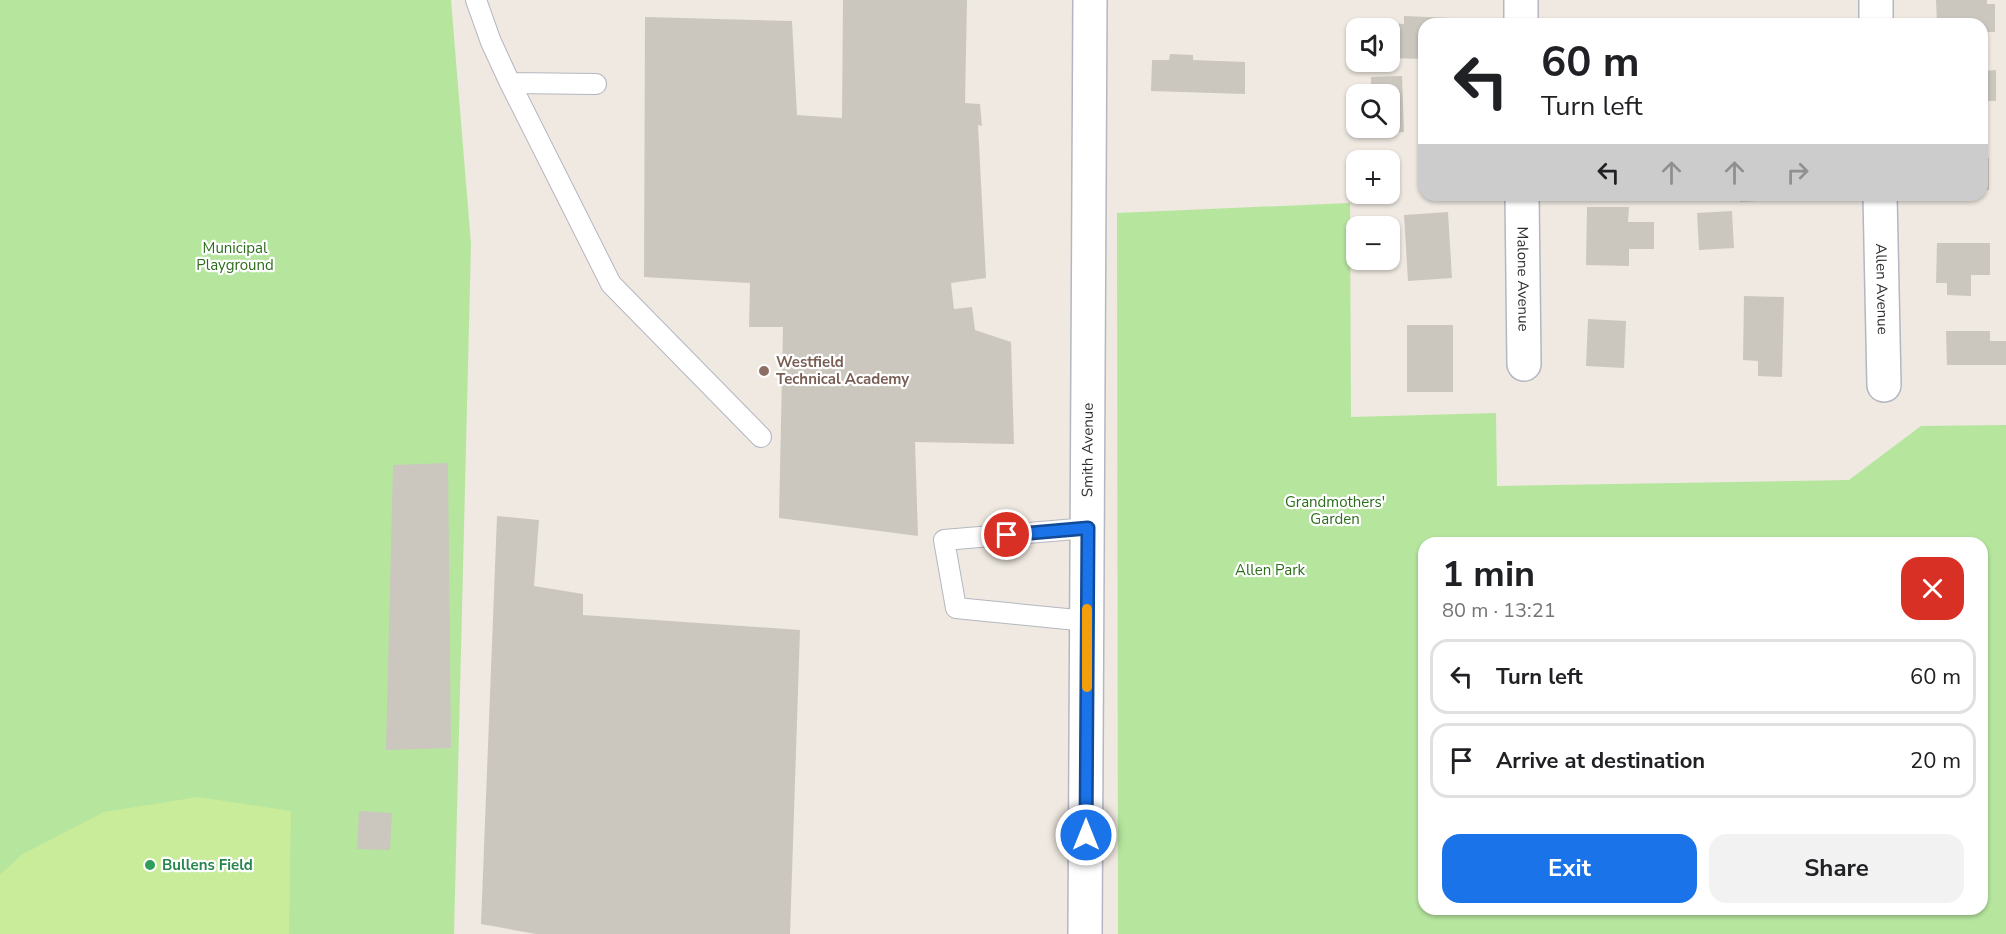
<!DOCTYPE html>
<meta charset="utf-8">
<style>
body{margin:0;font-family:"Nunito Sans",sans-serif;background:#f2f2f2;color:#202124;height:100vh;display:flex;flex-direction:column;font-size:22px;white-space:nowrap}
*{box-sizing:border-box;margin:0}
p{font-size:20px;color:#757577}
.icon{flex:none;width:33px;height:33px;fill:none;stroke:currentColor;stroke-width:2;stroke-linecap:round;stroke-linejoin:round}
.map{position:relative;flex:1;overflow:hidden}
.details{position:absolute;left:1418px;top:537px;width:570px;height:378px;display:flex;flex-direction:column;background:#fff;border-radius:18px;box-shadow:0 2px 4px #0004}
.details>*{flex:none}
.hud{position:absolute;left:1418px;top:18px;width:570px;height:183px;border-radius:18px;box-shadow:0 2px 4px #0004;background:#fff;color:#202124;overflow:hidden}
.tools{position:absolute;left:1346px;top:18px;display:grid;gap:12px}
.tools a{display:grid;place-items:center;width:54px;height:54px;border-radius:12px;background:#fff;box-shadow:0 2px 4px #0004;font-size:30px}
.pin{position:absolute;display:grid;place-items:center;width:51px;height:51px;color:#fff;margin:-26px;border:3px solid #fff;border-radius:50%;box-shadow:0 2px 6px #0007}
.me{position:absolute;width:66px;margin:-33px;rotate:0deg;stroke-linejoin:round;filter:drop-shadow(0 0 4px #0008)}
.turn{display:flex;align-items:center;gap:21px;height:126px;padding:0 24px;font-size:27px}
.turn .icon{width:78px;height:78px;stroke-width:2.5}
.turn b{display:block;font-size:42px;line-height:51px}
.lanes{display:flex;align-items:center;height:57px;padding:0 24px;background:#0003;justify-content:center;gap:30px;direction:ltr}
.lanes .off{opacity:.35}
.round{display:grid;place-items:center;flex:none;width:63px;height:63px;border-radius:18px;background:#f2f2f2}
.overview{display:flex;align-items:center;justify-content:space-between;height:102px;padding:0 24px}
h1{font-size:36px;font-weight:700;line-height:45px}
.action{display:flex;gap:12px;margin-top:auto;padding:12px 24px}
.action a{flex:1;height:69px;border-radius:18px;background:#1a73e8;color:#fff;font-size:24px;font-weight:700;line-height:69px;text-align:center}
.action a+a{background:#f2f2f2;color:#202124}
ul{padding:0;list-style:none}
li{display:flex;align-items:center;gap:18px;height:75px;margin:0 12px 9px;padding:0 12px;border:3px solid #e0e0e0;border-radius:18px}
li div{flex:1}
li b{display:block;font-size:22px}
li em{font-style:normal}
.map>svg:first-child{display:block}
.green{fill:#b6e59e;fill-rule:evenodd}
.pitch{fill:#c9ec9a}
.building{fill:#cbc7bf}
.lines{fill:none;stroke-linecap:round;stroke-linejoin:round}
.lane-casing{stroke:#b4b7c1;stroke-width:22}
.street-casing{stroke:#b4b7c1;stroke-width:36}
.lane{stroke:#fff;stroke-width:20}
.street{stroke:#fff;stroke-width:33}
.route-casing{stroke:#114b97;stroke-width:15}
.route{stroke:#1a73e8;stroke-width:10}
.slow{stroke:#f59e0b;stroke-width:10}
.education-dot{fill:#8d6e63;stroke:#fff;stroke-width:2}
.leisure-dot{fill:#2e9e5b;stroke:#fff;stroke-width:2}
.labels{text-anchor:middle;stroke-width:4.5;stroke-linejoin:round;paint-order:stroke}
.park-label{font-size:15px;fill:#2c6e1b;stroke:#fff}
.street-label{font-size:15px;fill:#2e2e2e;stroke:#fff}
.education-label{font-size:15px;font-weight:bold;fill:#785e54;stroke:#fff;text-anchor:start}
.leisure-label{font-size:15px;font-weight:bold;fill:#27864d;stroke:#fff;text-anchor:start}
</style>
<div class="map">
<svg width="2006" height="934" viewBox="0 0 2006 934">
<rect width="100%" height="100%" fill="#efe9e1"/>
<path class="green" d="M0 0H451L471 244 454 934H0Z
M1350 203 1351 417 1496 413 1497 486 1849 480 1921 426 2006 425V934H1118L1117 213ZM1424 543H1982V909H1424Z"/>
<path class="pitch" d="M198 797 291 811 289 934H0V875L21 855 104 812Z"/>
<path class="building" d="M843 0H967L965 103 980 104 982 126 978 125 986 278 951 283 954 309 972 307 975 330 1011 342 1014 444 915 442 918 536 779 518 783 327H749L750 283 644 277 645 17 792 21 797 115 842 118Z
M1936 0H1987V4H1995V32H1982V24H1937Z
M1404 16 1452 18V24H1424V59L1389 58 1390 23 1404 24Z
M1170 54 1193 55V60L1245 62V94L1151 91 1152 60H1169Z
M1996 70V101H1982V71Z
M1402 76 1404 132 1372 133V128H1389V94H1371V77Z
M1982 158H1989V190H1982Z
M1740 195H1793V199L1740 202Z
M1587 207H1629L1628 222H1654V249H1629V266L1586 265Z
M1732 211 1734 248 1699 250 1697 213Z
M1448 212 1452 278 1408 281 1404 215Z
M1937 243H1990V275H1971V296L1947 295V283H1936Z
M1744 296 1784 297 1782 377 1758 376V361L1743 360Z
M1588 319 1626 321 1624 368 1586 366Z
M1407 325H1453V392H1407Z
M1946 331H1990V341H2006V365H1947Z
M448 463 451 748 386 750 393 465Z
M497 516 539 520 534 586 583 594V615L800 630 790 934H536L481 924Z
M359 811 392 813 390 850 357 849Z"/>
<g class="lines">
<g class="lane-casing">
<path id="lane" d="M476 0 491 42 510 83 611 284 761 437
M510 83 596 84
M1087 621 956 608 944 540 1088 528"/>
</g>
<g class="street-casing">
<g id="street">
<path d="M1521 0V24"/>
<path d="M1876 0V24"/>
<path id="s1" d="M1522 195 1524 364"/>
<path id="s2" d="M1880 195 1884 385"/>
<path id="s3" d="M1085 934 1090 0"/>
</g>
</g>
<use href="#lane" class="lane"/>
<use href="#street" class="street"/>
</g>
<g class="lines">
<g class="route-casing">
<path id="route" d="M1007 535 1088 528 1086 835"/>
</g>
<use href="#route" class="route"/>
<path class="slow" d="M1087 687V609"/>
</g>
<circle class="education-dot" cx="764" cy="371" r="6"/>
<circle class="leisure-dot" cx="150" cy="865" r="6"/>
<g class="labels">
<g class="park-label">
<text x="235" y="253">Municipal<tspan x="235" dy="17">Playground</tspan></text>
<text x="1335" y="507">Grandmothers'<tspan x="1335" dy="17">Garden</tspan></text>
<text x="1270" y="575">Allen Park</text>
</g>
<g class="street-label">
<text dy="5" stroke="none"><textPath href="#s1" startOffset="84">Malone Avenue</textPath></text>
<text dy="5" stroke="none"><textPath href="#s2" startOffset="94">Allen Avenue</textPath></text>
<text dy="5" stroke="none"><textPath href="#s3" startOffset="484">Smith Avenue</textPath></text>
</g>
<g class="education-label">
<text x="776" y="367">Westfield<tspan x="776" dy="17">Technical Academy</tspan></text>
</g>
<g class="leisure-label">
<text x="162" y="870">Bullens Field</text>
</g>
</g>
</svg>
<div class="tools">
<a><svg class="icon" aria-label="sound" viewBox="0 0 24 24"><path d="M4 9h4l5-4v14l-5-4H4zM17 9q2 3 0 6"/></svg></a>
<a><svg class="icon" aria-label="search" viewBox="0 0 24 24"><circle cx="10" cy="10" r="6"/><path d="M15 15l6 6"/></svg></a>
<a>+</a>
<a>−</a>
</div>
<div class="pin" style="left:1007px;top:535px;background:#d93025"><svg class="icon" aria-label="arrive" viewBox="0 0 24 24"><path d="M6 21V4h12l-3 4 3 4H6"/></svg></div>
<svg class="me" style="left:1086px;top:835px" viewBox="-20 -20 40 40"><circle r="17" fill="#1a73e8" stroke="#fff" stroke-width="3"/><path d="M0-11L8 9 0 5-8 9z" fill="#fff"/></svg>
<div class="hud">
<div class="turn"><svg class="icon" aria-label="left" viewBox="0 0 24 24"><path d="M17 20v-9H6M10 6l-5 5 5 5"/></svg><div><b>60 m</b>Turn left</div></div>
<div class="lanes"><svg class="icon" aria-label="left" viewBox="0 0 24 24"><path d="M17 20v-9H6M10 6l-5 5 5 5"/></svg><svg class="icon off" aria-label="ahead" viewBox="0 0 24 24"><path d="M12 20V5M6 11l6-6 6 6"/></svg><svg class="icon off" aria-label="ahead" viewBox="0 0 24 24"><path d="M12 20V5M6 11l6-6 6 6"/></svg><svg class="icon off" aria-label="right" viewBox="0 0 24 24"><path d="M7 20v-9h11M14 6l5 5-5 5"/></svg></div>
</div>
<section class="details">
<div class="overview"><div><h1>1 min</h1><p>80 m · 13:21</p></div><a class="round" style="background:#d93025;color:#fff"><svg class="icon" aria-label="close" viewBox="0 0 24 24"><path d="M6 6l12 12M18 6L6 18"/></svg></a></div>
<ul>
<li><svg class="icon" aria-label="left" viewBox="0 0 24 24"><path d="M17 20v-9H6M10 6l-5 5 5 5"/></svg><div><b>Turn left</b></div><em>60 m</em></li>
<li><svg class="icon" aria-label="arrive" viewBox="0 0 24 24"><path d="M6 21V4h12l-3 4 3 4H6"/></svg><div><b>Arrive at destination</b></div><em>20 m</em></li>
</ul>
<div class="action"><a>Exit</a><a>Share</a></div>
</section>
</div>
